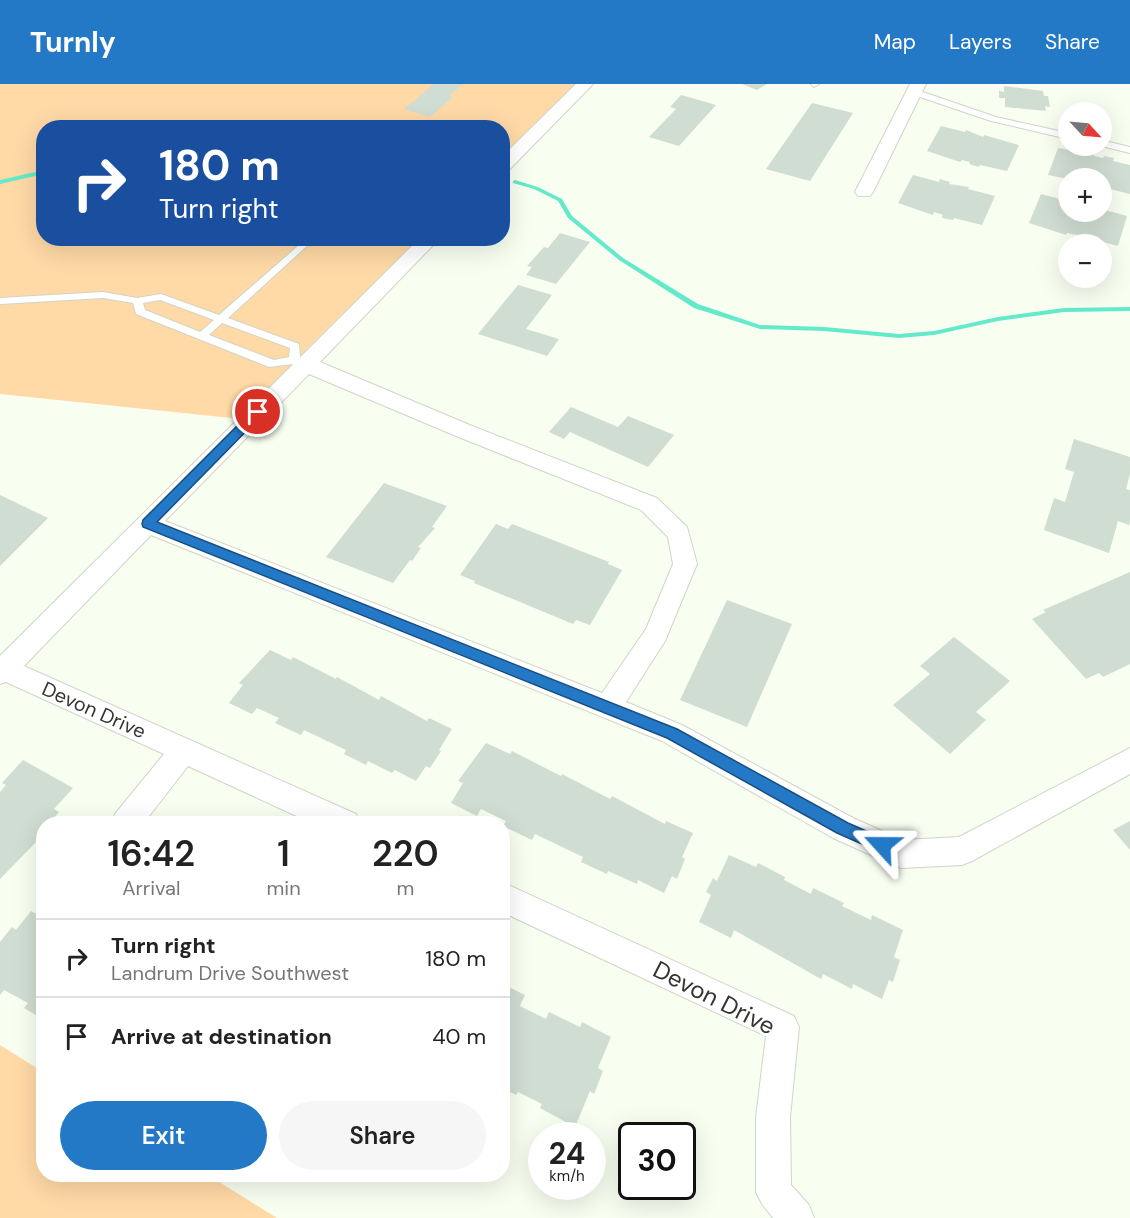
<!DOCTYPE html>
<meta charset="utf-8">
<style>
body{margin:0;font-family:"DM Sans",sans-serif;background:#f6f6f6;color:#222;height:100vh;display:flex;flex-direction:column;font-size:22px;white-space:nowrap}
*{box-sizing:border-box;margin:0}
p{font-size:20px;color:#767676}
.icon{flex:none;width:33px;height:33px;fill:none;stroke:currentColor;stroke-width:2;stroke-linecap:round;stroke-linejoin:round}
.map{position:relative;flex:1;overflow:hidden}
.panel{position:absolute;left:36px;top:732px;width:474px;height:366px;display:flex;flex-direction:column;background:#fff;border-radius:24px;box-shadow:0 6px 24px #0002}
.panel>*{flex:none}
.top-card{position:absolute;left:36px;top:36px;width:474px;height:126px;border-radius:24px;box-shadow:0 6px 24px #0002;background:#1a4fa0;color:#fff;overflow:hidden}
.needle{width:39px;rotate:116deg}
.tools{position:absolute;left:1058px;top:18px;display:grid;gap:12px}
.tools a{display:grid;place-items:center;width:54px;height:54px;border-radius:50%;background:#fff;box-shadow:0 6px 24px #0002;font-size:30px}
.speed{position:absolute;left:528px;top:1038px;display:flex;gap:12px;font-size:30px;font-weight:700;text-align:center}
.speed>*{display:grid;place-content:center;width:78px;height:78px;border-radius:50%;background:#fff;box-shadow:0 6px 24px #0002;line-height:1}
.speed small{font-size:15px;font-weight:400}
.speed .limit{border:3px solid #111;border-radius:9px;background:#fff;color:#111}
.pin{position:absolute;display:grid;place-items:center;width:51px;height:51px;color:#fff;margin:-26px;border:3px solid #fff;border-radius:50%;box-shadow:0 2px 6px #0007}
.me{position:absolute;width:66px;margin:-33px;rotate:294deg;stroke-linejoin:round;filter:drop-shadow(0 0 4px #0008)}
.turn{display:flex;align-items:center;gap:21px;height:126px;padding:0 24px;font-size:27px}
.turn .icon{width:78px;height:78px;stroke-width:2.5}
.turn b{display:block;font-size:42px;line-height:51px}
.eta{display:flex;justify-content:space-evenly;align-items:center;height:102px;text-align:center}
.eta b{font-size:36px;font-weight:600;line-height:42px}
.cta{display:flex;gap:12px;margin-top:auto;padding:12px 24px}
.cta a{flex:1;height:69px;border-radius:36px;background:#2479c7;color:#fff;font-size:24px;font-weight:600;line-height:69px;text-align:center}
.cta a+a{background:#f6f6f6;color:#222}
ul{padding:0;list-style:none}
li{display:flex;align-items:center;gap:18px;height:78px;padding:0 24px;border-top:2px solid #e0e0e0}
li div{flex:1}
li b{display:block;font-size:22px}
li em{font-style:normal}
header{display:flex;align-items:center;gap:36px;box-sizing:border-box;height:84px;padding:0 30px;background:#2479c7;color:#fff}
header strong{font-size:28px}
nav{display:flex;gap:33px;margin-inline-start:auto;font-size:21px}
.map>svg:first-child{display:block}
.green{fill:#ffd9a6}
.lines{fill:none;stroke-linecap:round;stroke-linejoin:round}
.stream{fill:#65e9cb;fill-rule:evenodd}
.building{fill:#d0ddd2}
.lane-casing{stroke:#cfd5c7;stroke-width:2}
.street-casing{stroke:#cfd5c7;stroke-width:2}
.lane{fill:#fff;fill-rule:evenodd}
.street{fill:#fff;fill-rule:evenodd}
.route{fill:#2479c7;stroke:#174f81;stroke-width:1.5}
.labels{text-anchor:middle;stroke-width:6;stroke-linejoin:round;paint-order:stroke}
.street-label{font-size:20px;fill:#333630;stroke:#fff}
.near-street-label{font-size:24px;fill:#333630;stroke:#fff}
</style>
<header>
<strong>Turnly</strong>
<nav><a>Map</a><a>Layers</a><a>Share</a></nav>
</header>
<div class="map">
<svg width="1130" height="1134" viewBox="0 0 1130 1134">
<rect width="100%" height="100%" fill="#f8fef0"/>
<path class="green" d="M0 0H592L503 88 502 44H44V154L436 155 251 336 0 310Z
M0 961 43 988 44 1090 208 1091 277 1134H0Z"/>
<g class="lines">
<path class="stream" d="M44 86V90L0 100V96Z
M515 96 538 103 562 115 572 132 623 174 698 220 760 241 824 243 899 250 934 247 998 233 1064 224 1130 223V227L1064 228 998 237 934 251 899 254 824 247 760 245 694 224 619 176 568 134 558 117 534 105 513 99V97Z"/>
</g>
<path class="building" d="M434 0H463L449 12 453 13 430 33 404 25Z
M742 0H767L757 6Z
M1004 2 1043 7 1044 12H1048L1050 23 1045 22 1046 27 1005 23V14H999V7L1004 8Z
M681 11 716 21 679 62 649 53 676 25 670 23Z
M812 19 853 29 810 97 766 85Z
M941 42 965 48 966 46 983 53 984 51 1019 61 1007 87 980 81 979 83 969 80 970 78 962 76 960 78 927 67Z
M1058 64 1094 70V72L1103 74 1104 72 1114 74 1113 77 1130 81V110L1106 104 1105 106 1101 105V94L1068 95 1048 91Z
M913 91 939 98 940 95 950 98 949 100 969 103 968 105 995 112 982 141 954 134 953 136 942 134 943 131 934 128 933 131 898 119Z
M1041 110 1068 117V128H1101V125L1127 132 1118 162 1088 154 1087 157 1076 154 1077 151 1067 149 1066 151 1029 139Z
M560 149 590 158 556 200 526 191 532 183 527 182 544 163 548 164Z
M518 201 552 211 526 245 559 255 547 272 478 250Z
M571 323 618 343 628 332 674 351 648 383 570 348 564 355 549 348Z
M1074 355 1130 373V390L1126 405 1130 406V436L1129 441 1118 437 1109 469 1044 446 1054 414 1065 418 1074 388 1065 385Z
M384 399 447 422 432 443 435 444 418 463 421 464 412 477 410 476 393 499 326 473Z
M0 411 48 434 0 482Z
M496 440 508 445 512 440 609 478 608 480 622 486 590 541 576 536 573 540 474 499 475 497 460 491Z
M1130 488V580L1103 593 1099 589 1086 595 1032 535 1046 528 1043 526Z
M727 516 792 540 747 643 680 616Z
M954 553 1010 597 976 628 986 636 950 670 893 621 930 590 920 582Z
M270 566 291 576 293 573 336 595 337 593 379 616 381 612 427 637 429 634 452 645 439 666 441 667 430 684 426 682 416 697 395 686 392 689 368 677 366 681 344 670 346 666 304 646 301 651 275 639 279 634 257 624 252 630 229 619 243 601 239 599Z
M486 659 510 670 512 667 561 692 562 690 610 715 612 712 665 740 666 737 693 749 682 773 685 775 677 795 672 792 664 809 638 796 637 800 608 787 607 790 581 778 583 773 535 750 532 756 503 742 506 737 481 725 477 732 451 719 463 699 458 697Z
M23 676 73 704 54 725 59 728 49 740H44L40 754 0 795V708L6 701 2 699Z
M1130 737V766L1113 746Z
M729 771 756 783 758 779 785 793 784 796 811 810 813 804 844 819 842 822 871 836 872 831 903 846 894 873 900 876 893 898 889 896 882 915 853 900 852 905 823 890 821 895 734 846 731 854 699 838 711 811 706 808 713 794 717 797Z
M31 827 44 834V936L24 924 28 919 4 906 0 911V858L12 843 16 846Z
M502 900 525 911 520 922 546 935 549 928 580 943 582 938 611 953 598 984 603 987 594 1010 590 1007 575 1043 540 1024 542 1020 518 1008 516 1011 502 1004Z"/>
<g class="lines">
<g class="lane-casing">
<path id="lane" d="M811 0H819L814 3Z
M911 6H917L996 33 1068 49V55L991 37 911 10Z
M1101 56 1130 63V69L1101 62Z
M306 155 309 156V160L228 234 299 260 300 274 307 279 302 283 293 280 269 283 136 230 133 219 103 214 0 220V214L103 208 137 214 161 210 219 231ZM160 216 214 236 200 248 145 226 143 219ZM222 239 290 264 289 273 274 276 209 251Z"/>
</g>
<g class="street-casing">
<path id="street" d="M576 0H593L508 87 502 88V73Z
M910 0H926L873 108 870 112H858L855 108Z
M420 154H440L320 278 472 342 657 414 687 443 697 480 665 557 626 618 682 641 853 734 902 756 959 753 1130 664V690L972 777 962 781 901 784 891 780 833 754 662 657 151 451 24 582 356 730 360 740H314L188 682 143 740H111L115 730 164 670 6 598 0 600V572ZM309 290 456 352 641 426 668 453 673 480 646 545 602 609 165 437Z
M502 798 794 932 799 943 790 1033 791 1101 809 1121 814 1134H773L762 1120 756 1108V1033L766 952 502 828Z"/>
</g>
<use href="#lane" class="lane"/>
<use href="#street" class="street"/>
</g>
<path class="route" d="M258 324 264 328 262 331 157 438 677 645 848 739 887 756 890 761 887 766 882 769 837 749 667 654 143 443 142 440 143 436 254 325Z"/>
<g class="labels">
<g class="street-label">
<text transform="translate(94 626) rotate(24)" y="7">Devon Drive</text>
</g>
<g class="near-street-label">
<text transform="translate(714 914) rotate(27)" y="8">Devon Drive</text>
</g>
</g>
</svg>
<div class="tools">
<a><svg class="needle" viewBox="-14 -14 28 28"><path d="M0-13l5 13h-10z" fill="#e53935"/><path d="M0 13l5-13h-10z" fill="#767676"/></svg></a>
<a>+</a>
<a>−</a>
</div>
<div class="speed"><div>24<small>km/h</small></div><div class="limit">30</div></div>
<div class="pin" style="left:258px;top:328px;background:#d93025"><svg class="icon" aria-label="arrive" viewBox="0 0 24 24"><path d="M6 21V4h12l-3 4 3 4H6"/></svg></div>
<svg class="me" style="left:882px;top:761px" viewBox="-20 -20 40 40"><path d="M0-17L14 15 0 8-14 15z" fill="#2479c7" stroke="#fff" stroke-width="4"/></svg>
<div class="top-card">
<div class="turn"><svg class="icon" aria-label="right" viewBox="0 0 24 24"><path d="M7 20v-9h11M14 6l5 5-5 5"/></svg><div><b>180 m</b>Turn right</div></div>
</div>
<section class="panel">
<div class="eta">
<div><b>16:42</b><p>Arrival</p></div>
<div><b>1</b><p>min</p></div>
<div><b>220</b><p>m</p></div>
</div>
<ul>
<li><svg class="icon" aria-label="right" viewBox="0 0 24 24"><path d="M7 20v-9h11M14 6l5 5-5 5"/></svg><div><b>Turn right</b><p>Landrum Drive Southwest</p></div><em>180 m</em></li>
<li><svg class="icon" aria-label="arrive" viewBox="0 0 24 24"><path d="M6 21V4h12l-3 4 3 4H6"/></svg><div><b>Arrive at destination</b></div><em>40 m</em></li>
</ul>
<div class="cta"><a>Exit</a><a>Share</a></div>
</section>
</div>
